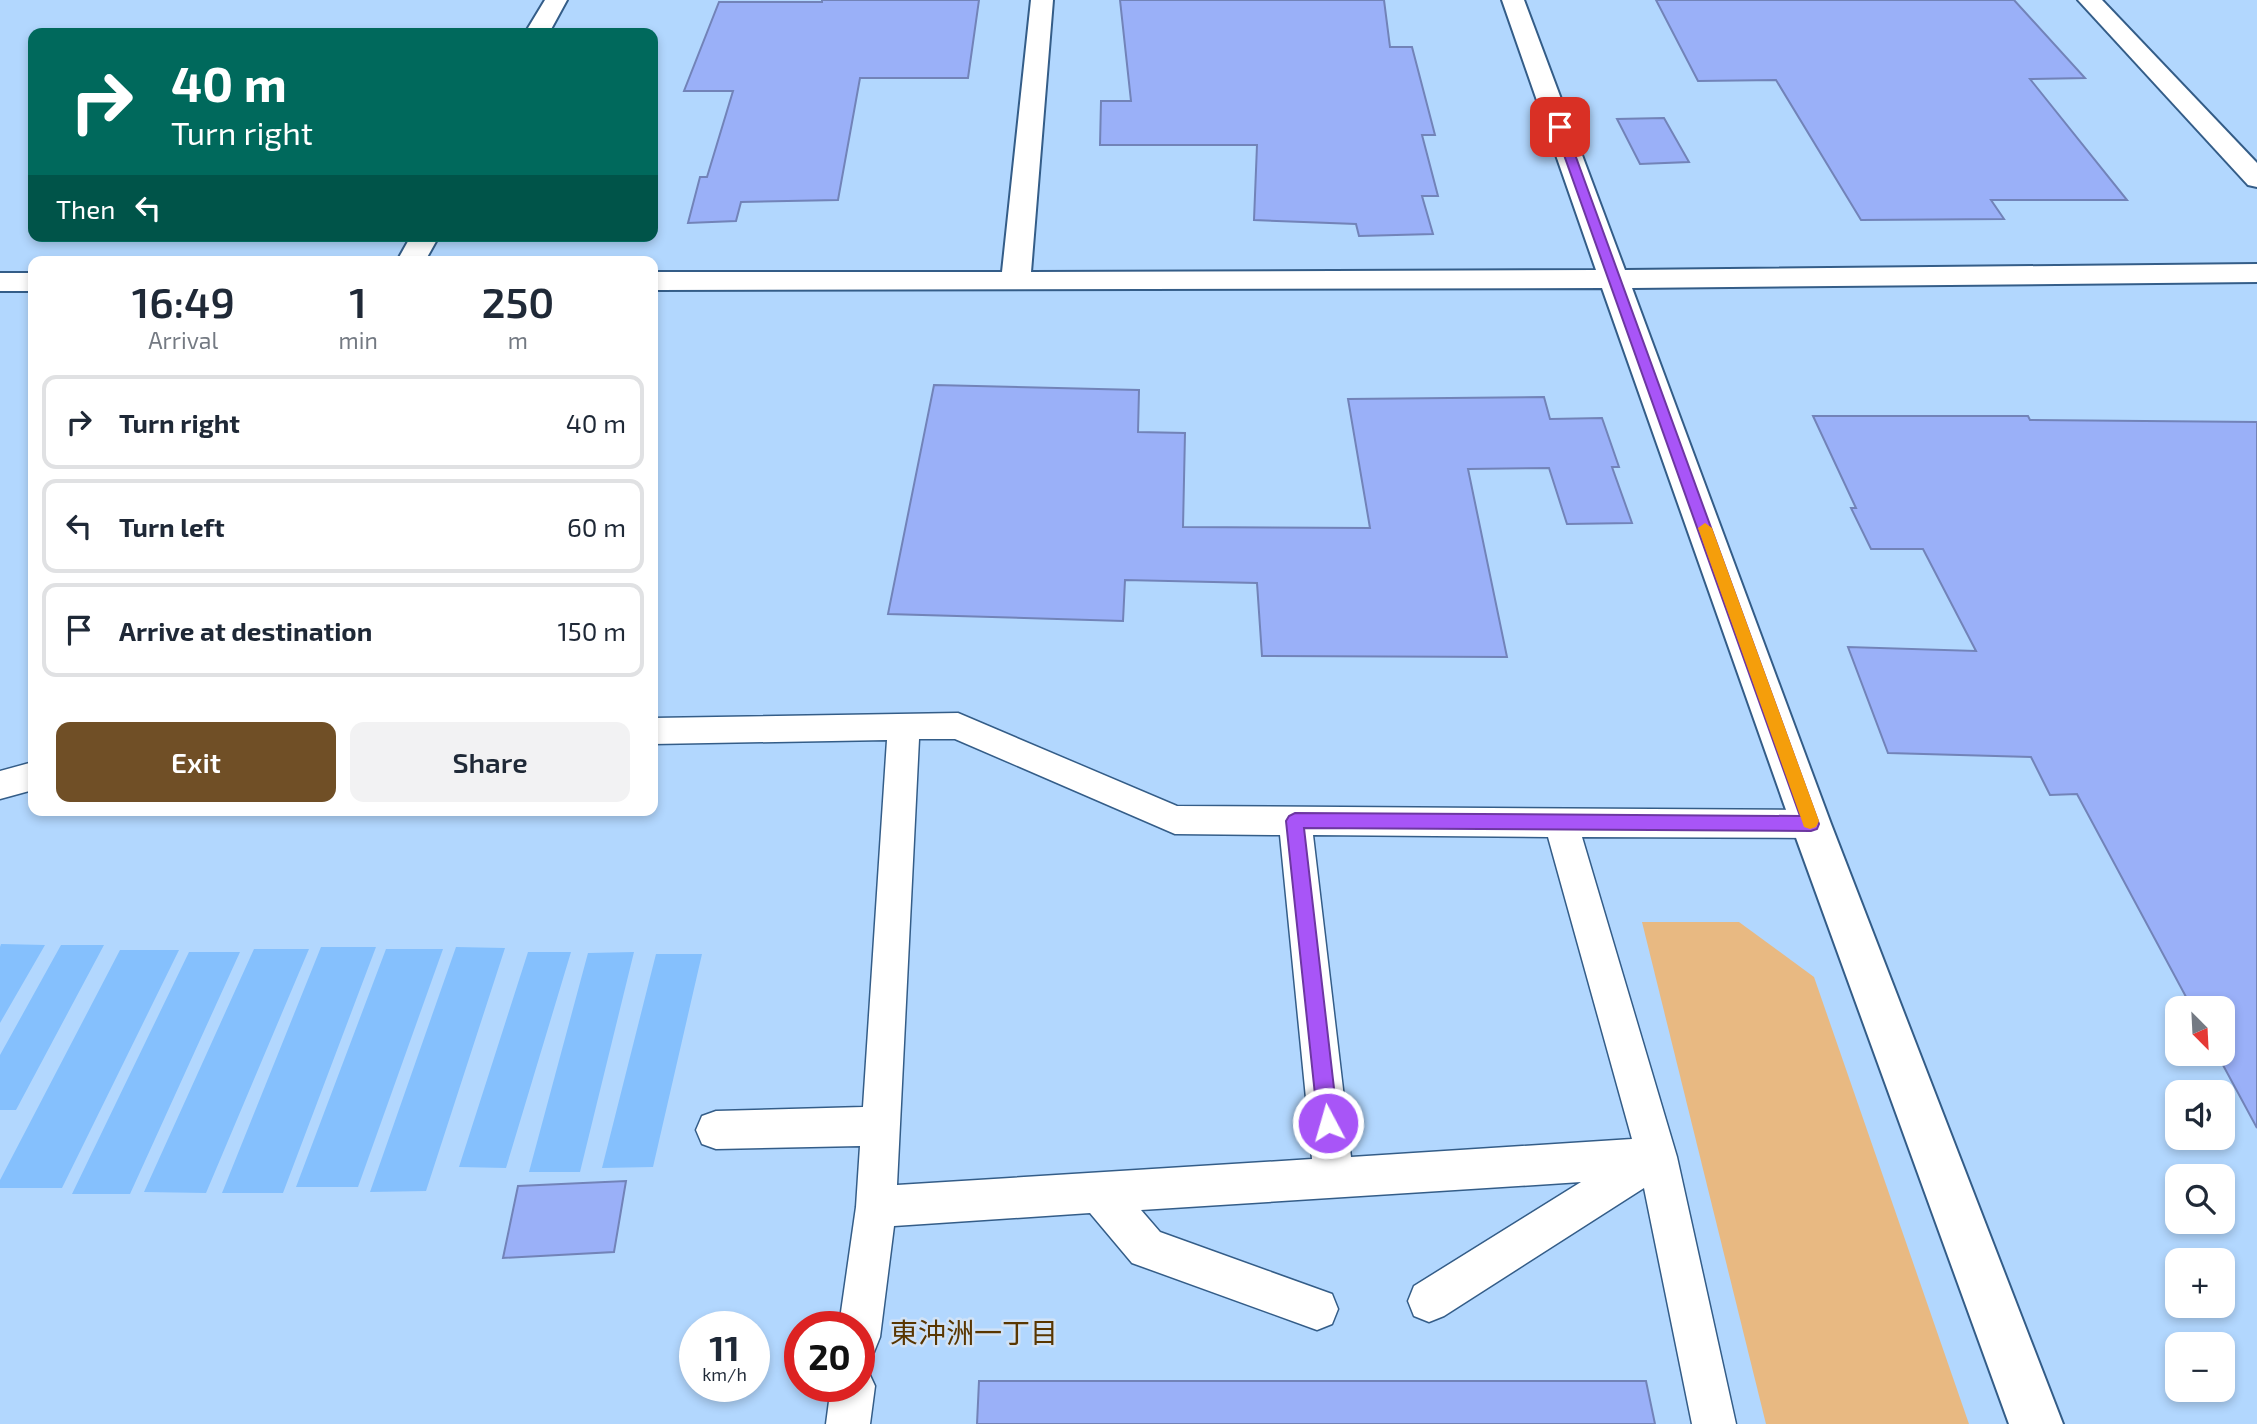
<!DOCTYPE html>
<meta charset="utf-8">
<style>
body{margin:0;font-family:"Exo 2","Noto Sans JP",sans-serif;background:#f2f2f3;color:#1f2937;height:100vh;display:flex;flex-direction:column;font-size:26px;white-space:nowrap}
*{box-sizing:border-box;margin:0}
p{font-size:23px;color:#747a83}
.icon{flex:none;width:38px;height:38px;fill:none;stroke:currentColor;stroke-width:2;stroke-linecap:round;stroke-linejoin:round}
.map{position:relative;flex:1;overflow:hidden}
.drawer{position:absolute;left:28px;top:256px;width:630px;height:560px;display:flex;flex-direction:column;background:#fff;border-radius:14px;box-shadow:0 4px 10px #0003}
.drawer>*{flex:none}
.top-card{position:absolute;left:28px;top:28px;width:630px;height:214px;border-radius:14px;box-shadow:0 4px 10px #0003;background:#00695c;color:#fff;overflow:hidden}
.needle{width:46px;rotate:156deg}
.buttons{position:absolute;left:2165px;top:996px;display:grid;gap:14px}
.buttons a{display:grid;place-items:center;width:70px;height:70px;border-radius:14px;background:#fff;box-shadow:0 4px 10px #0003;font-size:35px}
.speed{position:absolute;left:679px;top:1311px;display:flex;gap:14px;font-size:35px;font-weight:700;text-align:center}
.speed>*{display:grid;place-content:center;width:91px;height:91px;border-radius:50%;background:#fff;box-shadow:0 4px 10px #0003;line-height:1}
.speed small{font-size:18px;font-weight:400}
.speed .limit{border:10px solid #d22;background:#fff;color:#111}
.pin{position:absolute;display:grid;place-items:center;width:60px;height:60px;color:#fff;margin:-30px;border-radius:14px;box-shadow:0 4px 10px #0006}
.me{position:absolute;width:77px;margin:-38px;rotate:354deg;stroke-linejoin:round;filter:drop-shadow(0 0 5px #0008)}
.turn{display:flex;align-items:center;gap:24px;height:147px;padding:0 28px;font-size:32px}
.turn .icon{width:91px;height:91px;stroke-width:2.5}
.turn b{display:block;font-size:49px;line-height:60px}
.then{display:flex;align-items:center;height:66px;padding:0 28px;background:#0003;gap:14px;font-size:26px}
.eta{display:flex;justify-content:space-evenly;align-items:center;height:119px;text-align:center}
.eta b{font-size:42px;font-weight:600;line-height:49px}
.button{display:flex;gap:14px;margin-top:auto;padding:14px 28px}
.button a{flex:1;height:80px;border-radius:14px;background:#704f26;color:#fff;font-size:28px;font-weight:600;line-height:80px;text-align:center}
.button a+a{background:#f2f2f3;color:#1f2937}
ul{padding:0;list-style:none}
li{display:flex;align-items:center;gap:21px;height:94px;margin:0 14px 10px;padding:0 14px;border:4px solid #e0e1e3;border-radius:14px}
li div{flex:1}
li b{display:block;font-size:26px}
li em{font-style:normal}
.map>svg:first-child{display:block}
.green{fill:#e8b982}
.water{fill:#85c0fd}
.building{fill:#9ab0f8;stroke:#7283b8;stroke-width:2}
.lines{fill:none;stroke-linecap:round;stroke-linejoin:round}
.lane-casing{stroke:#345d88;stroke-width:3}
.street-casing{stroke:#345d88;stroke-width:4}
.secondary-casing{stroke:#345d88;stroke-width:4}
.lane{fill:#fff;fill-rule:evenodd}
.street{fill:#fff;fill-rule:evenodd}
.secondary{fill:#fff;fill-rule:evenodd}
.route{fill:#a855f7;stroke:#6d37a1;stroke-width:2}
.slow{fill:#f59e0b}
.labels{text-anchor:middle;stroke-width:5;stroke-linejoin:round;paint-order:stroke}
.near-neighbourhood-label{font-size:28px;fill:#593600;stroke:#d0e2f6}
</style>
<div class="map">
<svg width="2257" height="1424" viewBox="0 0 2257 1424">
<rect width="100%" height="100%" fill="#b2d7fe"/>
<path class="green" d="M1642 922H1739L1814 977 1969 1424H1766Z"/>
<path class="water" d="M1 944 45 945 0 1023V947Z
M61 945H104L16 1110H0V1055Z
M321 947H376L283 1193H222Z
M456 947 505 948 426 1191 370 1192Z
M254 949H309L206 1193 144 1192Z
M386 949H443L358 1187H296Z
M120 950H179L62 1188H0V1180Z
M189 952H240L130 1194H72Z
M528 952H571L506 1168 459 1167Z
M634 952 580 1172H529L588 953Z
M656 954H702L653 1167 602 1168Z"/>
<path class="building" d="M822 0H979L968 78H860L838 200 741 202 736 221 688 223 700 177H707L733 91H684L719 2H822Z
M1120 0H1384L1390 47H1412L1435 135H1422L1438 196H1422L1433 234 1359 236 1356 224 1254 220 1257 145H1100L1101 101H1131Z
M1656 0H2014L2085 78 2030 79 2127 200H1991L2004 219 1861 220 1776 80 1698 81Z
M1664 118 1689 162 1640 164 1617 119Z
M934 385 1139 390 1138 432 1185 433 1183 527 1370 528 1348 399 1544 397 1550 419 1602 418 1619 467H1612L1632 523 1567 524 1549 468 1468 469 1507 657 1262 656 1257 583 1125 580 1123 621 888 614Z
M1813 416H2028L2030 420 2257 422V1128L2217 1054H2222V1008H2192L2077 794 2050 795 2031 757 1888 753 1848 647 1976 651 1923 549H1871L1851 508H1856Z
M626 1181 614 1252 503 1258 518 1186Z
M979 1381H1646L1655 1424H977Z"/>
<g class="lines">
<g class="lane-casing">
<path id="lane" d="M958 713 1177 806 1811 810 1823 814 1828 824 1823 834 1811 838 1582 837 1677 1157 1736 1424H1692L1644 1188 1444 1316 1429 1322 1414 1316 1408 1301 1414 1286 1581 1182 1141 1210 1160 1232 1332 1294 1338 1309 1332 1324 1317 1330 1132 1263 1090 1213 894 1226 880 1337 874 1352 859 1358V1326H839L856 1207 860 1146 716 1149 702 1144 696 1130 702 1116 716 1111 863 1107 887 740 653 744V718ZM919 739H955L1175 834 1280 835 1312 1159 897 1185ZM1313 835 1548 837 1632 1139 1351 1157Z
M33 762V790L0 799V771Z
M859 1367 868 1371 875 1386 870 1424H826L831 1386H859Z"/>
</g>
<g class="street-casing">
<path id="street" d="M2078 0H2102L2257 163V187L2248 185Z"/>
</g>
<g class="secondary-casing">
<path id="secondary" d="M545 0H567L549 33H525Z
M1031 0H1053L1031 272 1596 270 1502 0H1524L1625 270 2257 264V282L1632 288 1831 824 2063 1424H2009L1791 824 1602 288 653 290V272H1002Z
M411 236H439L425 261H397Z
M0 273H33V291H0Z"/>
</g>
<use href="#lane" class="lane"/>
<use href="#street" class="street"/>
<use href="#secondary" class="secondary"/>
</g>
<path class="route" d="M1556 125 1565 127 1819 824 1817 829 1811 831 1304 828 1338 1123 1335 1129 1328 1132 1321 1129 1318 1123 1286 821 1289 816 1295 813 1800 816 1554 127Z"/>
<path class="slow" d="M1705 523 1712 528 1819 821 1816 827 1810 829 1804 827 1802 821 1698 528Z"/>
<g class="labels">
<g class="near-neighbourhood-label">
<text x="974" y="1343">東沖洲一丁目</text>
</g>
</g>
</svg>
<div class="buttons">
<a><svg class="needle" viewBox="-14 -14 28 28"><path d="M0-13l5 13h-10z" fill="#e53935"/><path d="M0 13l5-13h-10z" fill="#747a83"/></svg></a>
<a><svg class="icon" aria-label="sound" viewBox="0 0 24 24"><path d="M4 9h4l5-4v14l-5-4H4zM17 9q2 3 0 6"/></svg></a>
<a><svg class="icon" aria-label="search" viewBox="0 0 24 24"><circle cx="10" cy="10" r="6"/><path d="M15 15l6 6"/></svg></a>
<a>+</a>
<a>−</a>
</div>
<div class="speed"><div>11<small>km/h</small></div><div class="limit">20</div></div>
<div class="pin" style="left:1560px;top:127px;background:#d93025"><svg class="icon" aria-label="arrive" viewBox="0 0 24 24"><path d="M6 21V4h12l-3 4 3 4H6"/></svg></div>
<svg class="me" style="left:1328px;top:1123px" viewBox="-20 -20 40 40"><circle r="17" fill="#a855f7" stroke="#fff" stroke-width="3"/><path d="M0-11L8 9 0 5-8 9z" fill="#fff"/></svg>
<div class="top-card">
<div class="turn"><svg class="icon" aria-label="right" viewBox="0 0 24 24"><path d="M7 20v-9h11M14 6l5 5-5 5"/></svg><div><b>40 m</b>Turn right</div></div>
<div class="then">Then<svg class="icon" aria-label="left" viewBox="0 0 24 24"><path d="M17 20v-9H6M10 6l-5 5 5 5"/></svg></div>
</div>
<section class="drawer">
<div class="eta">
<div><b>16:49</b><p>Arrival</p></div>
<div><b>1</b><p>min</p></div>
<div><b>250</b><p>m</p></div>
</div>
<ul>
<li><svg class="icon" aria-label="right" viewBox="0 0 24 24"><path d="M7 20v-9h11M14 6l5 5-5 5"/></svg><div><b>Turn right</b></div><em>40 m</em></li>
<li><svg class="icon" aria-label="left" viewBox="0 0 24 24"><path d="M17 20v-9H6M10 6l-5 5 5 5"/></svg><div><b>Turn left</b></div><em>60 m</em></li>
<li><svg class="icon" aria-label="arrive" viewBox="0 0 24 24"><path d="M6 21V4h12l-3 4 3 4H6"/></svg><div><b>Arrive at destination</b></div><em>150 m</em></li>
</ul>
<div class="button"><a>Exit</a><a>Share</a></div>
</section>
</div>
